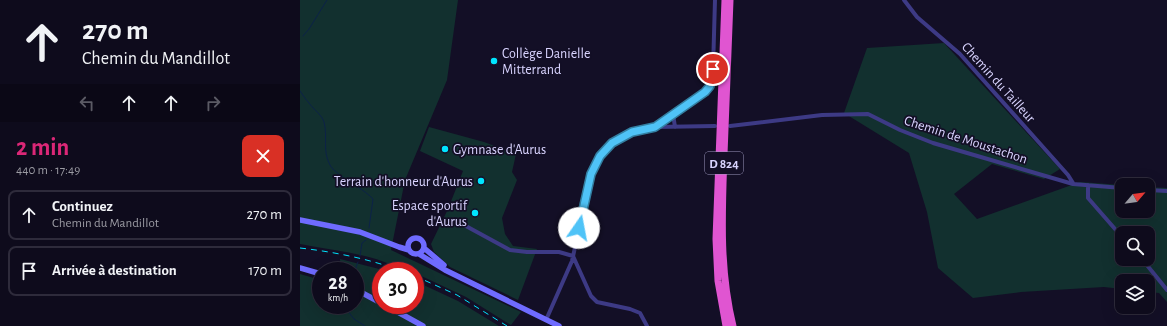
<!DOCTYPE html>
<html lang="fr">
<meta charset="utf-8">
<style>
body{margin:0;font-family:"Alegreya Sans",sans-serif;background:#1c1929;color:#f1f3f6;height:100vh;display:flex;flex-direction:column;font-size:15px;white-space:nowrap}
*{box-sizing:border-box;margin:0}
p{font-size:13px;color:#9b9ba3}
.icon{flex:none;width:22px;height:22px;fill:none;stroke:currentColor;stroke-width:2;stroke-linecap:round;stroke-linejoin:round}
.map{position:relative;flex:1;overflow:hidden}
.side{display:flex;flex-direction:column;background:#0e0b1c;width:300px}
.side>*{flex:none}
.banner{background:#0e0b1c;color:#f1f3f6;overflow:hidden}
.needle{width:26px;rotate:61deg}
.fabs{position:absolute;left:815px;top:178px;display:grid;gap:8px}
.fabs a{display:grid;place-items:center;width:40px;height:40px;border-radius:8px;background:#0e0b1c;box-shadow:0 4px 16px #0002,0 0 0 1px #2e2b3b;font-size:20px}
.speed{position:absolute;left:12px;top:262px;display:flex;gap:8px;font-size:20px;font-weight:700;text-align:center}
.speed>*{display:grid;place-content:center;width:52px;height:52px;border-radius:50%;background:#0e0b1c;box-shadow:0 4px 16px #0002,0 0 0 1px #2e2b3b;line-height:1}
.speed small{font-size:10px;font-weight:400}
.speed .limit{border:6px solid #d22;background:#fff;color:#111}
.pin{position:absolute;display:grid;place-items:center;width:34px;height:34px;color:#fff;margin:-17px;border:2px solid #fff;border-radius:50%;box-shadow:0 1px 4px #0007}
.me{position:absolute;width:44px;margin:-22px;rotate:12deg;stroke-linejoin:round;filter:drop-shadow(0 0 3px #0008)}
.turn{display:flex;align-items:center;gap:14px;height:84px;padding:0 16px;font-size:18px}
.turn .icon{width:52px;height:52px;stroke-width:2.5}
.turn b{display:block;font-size:28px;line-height:34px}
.lanes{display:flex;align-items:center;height:38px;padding:0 16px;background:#0003;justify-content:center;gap:20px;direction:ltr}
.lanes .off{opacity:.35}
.round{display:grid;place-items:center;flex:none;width:42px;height:42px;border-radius:8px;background:#1c1929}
.headline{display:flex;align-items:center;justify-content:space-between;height:68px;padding:0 16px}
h1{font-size:24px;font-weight:700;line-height:30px;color:#db2777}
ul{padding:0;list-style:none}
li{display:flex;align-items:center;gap:12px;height:50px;margin:0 8px 6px;padding:0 8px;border:2px solid #2e2b3b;border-radius:8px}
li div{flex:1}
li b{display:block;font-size:15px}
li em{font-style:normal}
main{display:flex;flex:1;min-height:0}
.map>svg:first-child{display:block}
.green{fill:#12302f;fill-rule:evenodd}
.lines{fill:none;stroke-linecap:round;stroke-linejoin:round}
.stream{stroke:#0c2248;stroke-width:1}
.minor{stroke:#3d3a85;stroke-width:4}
.secondary{stroke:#6f6bff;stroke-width:5.5}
.trunk{stroke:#e055d1;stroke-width:7}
.rail{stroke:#00e5ff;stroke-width:1;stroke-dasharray:6 5;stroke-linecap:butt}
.route-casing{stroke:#337fa1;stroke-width:10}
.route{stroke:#4fc3f7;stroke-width:7}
.poi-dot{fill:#00e5ff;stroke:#130f26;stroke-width:1.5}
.labels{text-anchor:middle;stroke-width:3.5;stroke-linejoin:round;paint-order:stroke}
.shield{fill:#130f26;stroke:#9e99be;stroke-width:1}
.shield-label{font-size:13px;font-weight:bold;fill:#d9d4ff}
.poi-label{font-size:14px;fill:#d9d4ff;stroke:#130f26;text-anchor:start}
.street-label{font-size:14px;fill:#d9d4ff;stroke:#130f26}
</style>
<main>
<section class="side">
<div class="banner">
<div class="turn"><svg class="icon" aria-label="ahead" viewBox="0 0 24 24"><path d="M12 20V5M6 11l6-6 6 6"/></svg><div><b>270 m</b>Chemin du Mandillot</div></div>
<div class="lanes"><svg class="icon off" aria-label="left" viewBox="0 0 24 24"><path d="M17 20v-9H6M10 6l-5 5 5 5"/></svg><svg class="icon" aria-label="ahead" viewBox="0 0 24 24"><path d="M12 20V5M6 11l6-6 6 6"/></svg><svg class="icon" aria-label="ahead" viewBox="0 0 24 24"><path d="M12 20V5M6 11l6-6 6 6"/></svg><svg class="icon off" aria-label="right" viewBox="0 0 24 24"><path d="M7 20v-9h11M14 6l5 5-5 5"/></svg></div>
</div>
<div class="headline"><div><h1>2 min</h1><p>440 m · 17:49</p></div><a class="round" style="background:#d93025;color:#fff"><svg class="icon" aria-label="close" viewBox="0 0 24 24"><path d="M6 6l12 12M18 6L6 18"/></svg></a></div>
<ul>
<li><svg class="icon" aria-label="ahead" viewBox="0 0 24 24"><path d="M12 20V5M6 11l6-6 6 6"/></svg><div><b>Continuez</b><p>Chemin du Mandillot</p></div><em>270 m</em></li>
<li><svg class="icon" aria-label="arrive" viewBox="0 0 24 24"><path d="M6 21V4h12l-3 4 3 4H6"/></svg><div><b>Arrivée à destination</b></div><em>170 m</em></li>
</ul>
</section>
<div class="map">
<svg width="867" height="326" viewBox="0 0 867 326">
<rect width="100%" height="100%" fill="#130f26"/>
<path class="green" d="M0 0H158L147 80 105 180 91 250 221 312 211 325 166 297 115 273V271C102 271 89 263 76 259 52 252 26 249 0 244Z
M644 43 760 169 744 179 692 164 654 194 677 219 780 182 822 185V211H848V187L867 188V302L859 293 848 292V281H822V289L804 287 721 292 673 298 638 268 627 212 609 153 544 113 567 48ZM822 233H848V259H822Z
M129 127 184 142 216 154 212 172 217 180 202 218 205 234 213 246 237 249 218 300 150 267 134 252 131 244 148 209 163 171 120 151Z
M40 259 87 271H81V305H115V281L158 301 199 326H0V274L21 280V305H55V271H41Z"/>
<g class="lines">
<path class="stream" d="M3 36 9 29 27 0
M0 91C3 95 6 100 9 103 14 110 22 115 24 122 28 136 22 151 30 165 36 176 62 187 73 199L69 228
M60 256 62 243 66 240
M55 281 56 267 58 262
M44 305 47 310 54 319 65 326"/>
<path class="minor" d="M604 0 617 17 660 54 768 175 773 183
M373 114 375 127
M430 126 522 115 568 114 600 130 633 143 773 184 822 188
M355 127 399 97 410 86 413 69 415 0
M788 185V198L822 237
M848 190 867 191
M164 225 210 250 227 252H259L273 256 291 296 297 302 330 309 340 313 347 326
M842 259 867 290
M246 320 272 261 291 174 300 156 308 146 321 137 344 129 355 127 415 126"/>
<path class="secondary" d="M0 220 60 232 99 247 109 250
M108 246a8 8 0 1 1 16 0a8 8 0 1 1-16 0Z
M124 248 144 265
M119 254 145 270 259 326
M0 268 21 274
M55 289 81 303
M85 305 123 326"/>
<path class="trunk" d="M425 0 416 239 418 281 426 326
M430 0C428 51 426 103 424 154 422 212 419 269 433 326"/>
<path class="rail" d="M0 248C35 252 69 259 102 271
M115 276 157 295 207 326"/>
</g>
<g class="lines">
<g class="route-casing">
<path id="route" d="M279 228 291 174 300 156 312 143 332 132 355 127 405 92 410 86 413 69"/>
</g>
<use href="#route" class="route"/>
</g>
<g class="poi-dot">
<circle cx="194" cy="61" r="4"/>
<circle cx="145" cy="149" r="4"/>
<circle cx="181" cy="181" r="4"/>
<circle cx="175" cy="213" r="4"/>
</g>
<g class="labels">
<rect class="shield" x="405" y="152" width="38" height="22" rx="3"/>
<g class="shield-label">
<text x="424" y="168">D 824</text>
</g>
<g class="poi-label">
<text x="202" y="58">Collège Danielle<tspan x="202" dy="16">Mitterrand</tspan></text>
<text x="153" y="154">Gymnase d'Aurus</text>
<text x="173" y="186" text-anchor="end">Terrain d'honneur d'Aurus</text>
<text x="167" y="210" text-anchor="end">Espace sportif<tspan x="167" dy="16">d'Aurus</tspan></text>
</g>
<g class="street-label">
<text transform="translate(699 82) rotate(48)" y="5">Chemin du Tailleur</text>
<text transform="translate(666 139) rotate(18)" y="5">Chemin de Moustachon</text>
</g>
</g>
</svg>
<div class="fabs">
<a><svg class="needle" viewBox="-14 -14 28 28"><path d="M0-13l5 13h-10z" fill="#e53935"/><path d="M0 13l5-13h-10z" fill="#9b9ba3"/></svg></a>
<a><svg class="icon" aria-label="search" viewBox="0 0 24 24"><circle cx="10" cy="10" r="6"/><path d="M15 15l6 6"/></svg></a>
<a><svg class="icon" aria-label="layers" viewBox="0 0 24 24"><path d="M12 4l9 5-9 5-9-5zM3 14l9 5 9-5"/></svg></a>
</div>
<div class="speed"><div>28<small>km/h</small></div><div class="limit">30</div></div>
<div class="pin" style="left:413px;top:69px;background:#d93025"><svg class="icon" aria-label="arrive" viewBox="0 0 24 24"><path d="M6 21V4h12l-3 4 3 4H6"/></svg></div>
<svg class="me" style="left:279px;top:228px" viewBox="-20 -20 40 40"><circle r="19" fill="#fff"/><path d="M0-13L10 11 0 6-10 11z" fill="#4fc3f7"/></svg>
</div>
</main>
